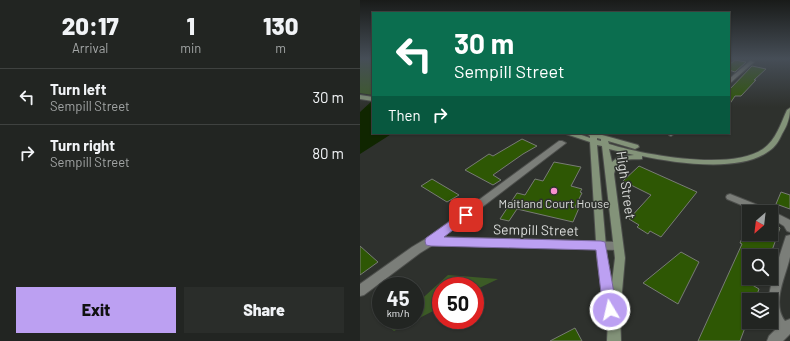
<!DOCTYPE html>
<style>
body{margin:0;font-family:Barlow,sans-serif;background:#2a2d2a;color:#f1f3f6;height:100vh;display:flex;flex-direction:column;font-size:15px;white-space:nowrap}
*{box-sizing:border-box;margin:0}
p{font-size:13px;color:#a2a5a5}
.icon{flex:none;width:22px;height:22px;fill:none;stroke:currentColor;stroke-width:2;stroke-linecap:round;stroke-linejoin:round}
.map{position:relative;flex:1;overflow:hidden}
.panel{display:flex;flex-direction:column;background:#222522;width:360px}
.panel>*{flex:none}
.hud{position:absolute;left:12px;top:12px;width:358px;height:122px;border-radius:0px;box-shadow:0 1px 3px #0004,0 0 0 1px #3f4240;background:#0b6e4f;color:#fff;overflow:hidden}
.needle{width:26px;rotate:208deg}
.tools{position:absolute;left:382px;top:205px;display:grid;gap:8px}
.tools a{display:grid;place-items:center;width:36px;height:36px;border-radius:0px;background:#222522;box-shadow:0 1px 3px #0004,0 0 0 1px #3f4240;font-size:20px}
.speed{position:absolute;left:12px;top:277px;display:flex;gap:8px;font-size:20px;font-weight:700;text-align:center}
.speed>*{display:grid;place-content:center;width:52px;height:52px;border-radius:50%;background:#222522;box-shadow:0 1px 3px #0004,0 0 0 1px #3f4240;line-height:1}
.speed small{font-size:10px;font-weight:400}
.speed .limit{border:6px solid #d22;background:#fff;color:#111}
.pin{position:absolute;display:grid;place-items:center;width:34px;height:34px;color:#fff;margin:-17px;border-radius:8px;box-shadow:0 2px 6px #0006}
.me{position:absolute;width:44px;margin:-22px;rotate:351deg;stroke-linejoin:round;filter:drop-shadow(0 0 3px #0008)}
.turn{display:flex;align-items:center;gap:14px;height:84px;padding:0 16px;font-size:18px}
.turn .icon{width:52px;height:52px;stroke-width:2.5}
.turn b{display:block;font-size:28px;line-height:34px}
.then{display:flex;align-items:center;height:38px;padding:0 16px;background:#0003;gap:8px;font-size:15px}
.eta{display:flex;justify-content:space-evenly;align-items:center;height:68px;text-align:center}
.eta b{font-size:24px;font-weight:800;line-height:28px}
.primary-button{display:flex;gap:8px;margin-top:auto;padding:8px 16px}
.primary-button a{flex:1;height:46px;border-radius:0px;background:#bca0f2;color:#111;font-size:16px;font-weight:800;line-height:46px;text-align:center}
.primary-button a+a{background:#2a2d2a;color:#f1f3f6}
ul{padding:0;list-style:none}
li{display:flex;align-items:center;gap:12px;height:56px;padding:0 16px;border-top:1px solid #3f4240}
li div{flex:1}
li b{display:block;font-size:15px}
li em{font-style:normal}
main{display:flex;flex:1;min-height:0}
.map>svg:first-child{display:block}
.green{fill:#3c5b26}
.water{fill:#102600}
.building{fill:#2e5704;stroke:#787b76}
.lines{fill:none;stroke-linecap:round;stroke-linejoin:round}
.minor-casing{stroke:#4d4f4c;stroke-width:2}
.secondary-casing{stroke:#4d4f4c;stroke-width:2}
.minor{fill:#7b7e79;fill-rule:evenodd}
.secondary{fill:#839379;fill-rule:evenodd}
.route{fill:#bca0f2;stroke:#7a689d}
.poi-dot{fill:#f790ce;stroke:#2e312d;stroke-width:1.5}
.labels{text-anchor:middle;stroke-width:3;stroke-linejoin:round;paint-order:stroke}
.poi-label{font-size:12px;fill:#d9dbd9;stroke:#2e312d}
.near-street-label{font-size:14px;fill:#d9dbd9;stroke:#2e312d}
</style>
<main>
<section class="panel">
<div class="eta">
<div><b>20:17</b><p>Arrival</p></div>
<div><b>1</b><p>min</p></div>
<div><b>130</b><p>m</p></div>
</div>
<ul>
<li><svg class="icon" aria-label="left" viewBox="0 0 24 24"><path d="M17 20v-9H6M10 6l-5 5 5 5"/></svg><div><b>Turn left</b><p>Sempill Street</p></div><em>30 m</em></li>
<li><svg class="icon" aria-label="right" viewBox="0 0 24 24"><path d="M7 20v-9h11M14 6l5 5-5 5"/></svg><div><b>Turn right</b><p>Sempill Street</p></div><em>80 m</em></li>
</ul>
<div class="primary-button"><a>Exit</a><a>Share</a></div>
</section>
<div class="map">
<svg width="430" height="341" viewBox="0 0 430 341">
<rect width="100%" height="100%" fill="#2e312d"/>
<path class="green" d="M0 59H13V95L0 93Z
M88 275 138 279 115 290V286H81V307L34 331 30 328 39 320H55V305Z"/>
<path class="water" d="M13 100V133H33L0 154V112Z"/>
<path class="building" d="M375 60 386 62 375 72 369 70V65Z
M392 66 406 69 394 80H396L381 96H375L369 105V90Z
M162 139 177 146 163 154 133 175 141 180 133 185 105 170 129 154 133 156Z
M194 162 221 167 211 186 222 189 220 192 222 193 215 207 219 208 213 222 157 209 149 221 140 219 157 193 165 195 175 179 183 181Z
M279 166 337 192 301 237 290 231 288 234 277 227 279 225 269 219 291 195 263 181Z
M72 179 99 195 87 202 61 186Z
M421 192 430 195V209L416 204Z
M411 220 420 228 410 256H389V283L399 289 395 300H389V317L380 341H338L382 244 380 243 384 234H411Z
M0 246 18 262 0 275Z
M321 252 339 262 318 304 283 283Z
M215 328 222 341H190Z"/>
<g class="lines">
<g class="minor-casing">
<path id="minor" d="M390 61 394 62 369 84V79Z
M308 133H315L311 136 309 135Z
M199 141H202L206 143 83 237 258 242 262 243 263 246 262 249 258 250 73 245 60 253 4 295 0 296V284L52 247 67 238Z
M370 194 410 210 430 220V232L427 231 424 226 411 218V212H398L367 199 366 197 367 195Z
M430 235C430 242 430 250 430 257 426 276 411 303 425 321L430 319V334L423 341H407L409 336 416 329 411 321V300H408L413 276 425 239 426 236Z"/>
</g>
<g class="secondary-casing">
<path id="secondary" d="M0 95 13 97V101L0 99Z
M430 108C430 118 427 126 422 134 419 141 415 147 409 151 381 173 315 163 282 156V159C274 160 263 157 257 165 255 168 255 171 254 174L265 258 260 314 261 341H247L248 320 245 315 237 258 230 142 206 134 205 133H216L230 138V136L225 133H235L278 145 279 147 275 149 248 141 249 144C284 155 371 171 403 149 416 140 421 123 427 110ZM237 138 241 139V141L237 140ZM237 145 242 146 255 258 252 282 247 258ZM249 149 274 155 258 157 252 162Z"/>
</g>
<use href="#minor" class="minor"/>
<use href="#secondary" class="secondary"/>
</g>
<linearGradient id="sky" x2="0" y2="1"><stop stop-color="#191b19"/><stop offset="0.55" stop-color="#464e57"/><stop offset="1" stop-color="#464e57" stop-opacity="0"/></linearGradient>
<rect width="430" height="107" fill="url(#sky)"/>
<path class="route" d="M106 211 110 212 112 215 110 217 84 237 241 241 245 242 257 310 255 315 250 317 245 315 243 310 236 250 71 246 66 245 65 241 66 238 103 212Z"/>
<circle class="poi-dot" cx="194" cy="191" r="4"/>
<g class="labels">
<g class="poi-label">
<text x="194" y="208">Maitland Court House</text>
</g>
<g class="near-street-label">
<text transform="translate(266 185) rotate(82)" y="5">High Street</text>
<text transform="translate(176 230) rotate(1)" y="5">Sempill Street</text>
</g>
</g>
</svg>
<div class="tools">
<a><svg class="needle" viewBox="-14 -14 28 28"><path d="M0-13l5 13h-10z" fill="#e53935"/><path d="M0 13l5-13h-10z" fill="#a2a5a5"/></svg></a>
<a><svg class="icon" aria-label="search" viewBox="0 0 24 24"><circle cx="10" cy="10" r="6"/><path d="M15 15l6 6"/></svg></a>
<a><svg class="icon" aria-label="layers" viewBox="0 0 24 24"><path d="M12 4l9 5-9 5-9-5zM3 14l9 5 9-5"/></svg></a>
</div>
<div class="speed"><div>45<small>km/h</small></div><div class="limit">50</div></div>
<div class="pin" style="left:106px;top:215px;background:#d93025"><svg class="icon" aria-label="arrive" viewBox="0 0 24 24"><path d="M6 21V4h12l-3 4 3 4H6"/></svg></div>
<svg class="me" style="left:250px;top:310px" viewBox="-20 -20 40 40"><circle r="17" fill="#bca0f2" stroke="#fff" stroke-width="3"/><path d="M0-11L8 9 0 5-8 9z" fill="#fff"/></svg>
<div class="hud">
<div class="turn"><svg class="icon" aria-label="left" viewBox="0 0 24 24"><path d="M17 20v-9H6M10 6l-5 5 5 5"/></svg><div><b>30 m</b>Sempill Street</div></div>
<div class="then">Then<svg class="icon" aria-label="right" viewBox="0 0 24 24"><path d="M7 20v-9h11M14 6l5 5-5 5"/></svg></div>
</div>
</div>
</main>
